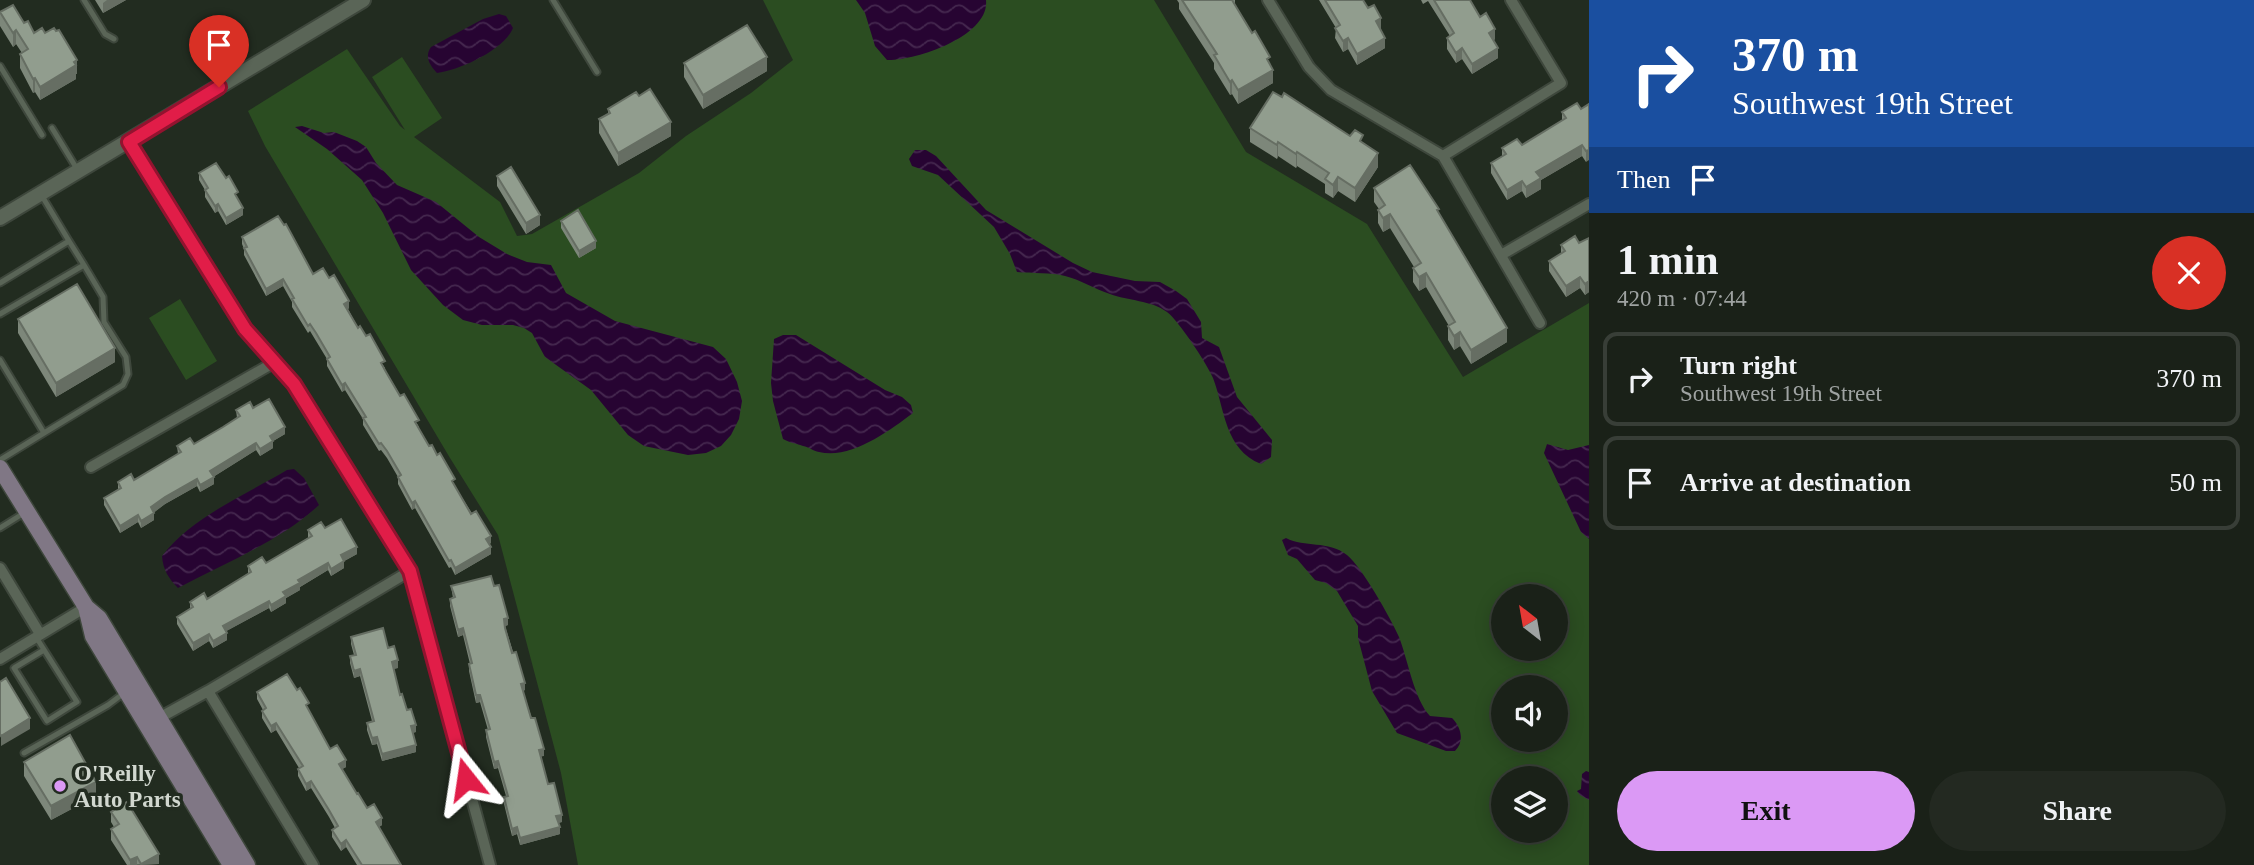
<!DOCTYPE html>
<meta charset="utf-8">
<style>
body{margin:0;font-family:"Times New Roman",serif;background:#232921;color:#f1f3f6;height:100vh;display:flex;flex-direction:column;font-size:26px;white-space:nowrap}
*{box-sizing:border-box;margin:0}
p{font-size:23px;color:#9fa3a2}
.icon{flex:none;width:38px;height:38px;fill:none;stroke:currentColor;stroke-width:2;stroke-linecap:round;stroke-linejoin:round}
.map{position:relative;flex:1;overflow:hidden}
.panel{display:flex;flex-direction:column;background:#1a2118;width:665px}
.panel>*{flex:none}
.top-card{background:#1a4fa0;color:#fff;overflow:hidden}
.needle{width:46px;rotate:329deg}
.controls{position:absolute;left:1491px;top:584px;display:grid;gap:14px}
.controls a{display:grid;place-items:center;width:77px;height:77px;border-radius:50%;background:#1a2118;box-shadow:0 4px 18px #0003,0 0 0 2px #383e37;font-size:35px}
.pin{position:absolute;display:grid;place-items:center;width:60px;height:60px;color:#fff;margin:-72px -30px;border-radius:50% 50% 50% 0;rotate:-45deg;box-shadow:0 0 7px #0007}
.pin .icon{rotate:45deg}
.me{position:absolute;width:77px;margin:-38px;rotate:345deg;stroke-linejoin:round;filter:drop-shadow(0 0 5px #0008)}
.turn{display:flex;align-items:center;gap:24px;height:147px;padding:0 28px;font-size:32px}
.turn .icon{width:91px;height:91px;stroke-width:2.5}
.turn b{display:block;font-size:49px;line-height:60px}
.then{display:flex;align-items:center;height:66px;padding:0 28px;background:#0003;gap:14px;font-size:26px}
.round{display:grid;place-items:center;flex:none;width:74px;height:74px;border-radius:37px;background:#232921}
.headline{display:flex;align-items:center;justify-content:space-between;height:119px;padding:0 28px}
h1{font-size:42px;font-weight:700;line-height:52px}
.action{display:flex;gap:14px;margin-top:auto;padding:14px 28px}
.action a{flex:1;height:80px;border-radius:42px;background:#db99f5;color:#111;font-size:28px;font-weight:700;line-height:80px;text-align:center}
.action a+a{background:#232921;color:#f1f3f6}
ul{padding:0;list-style:none}
li{display:flex;align-items:center;gap:21px;height:94px;margin:0 14px 10px;padding:0 14px;border:4px solid #383e37;border-radius:14px}
li div{flex:1}
li b{display:block;font-size:26px}
li em{font-style:normal}
main{display:flex;flex:1;min-height:0}
.map>svg:first-child{display:block}
.grass{fill:#2b4d21;fill-rule:evenodd}
.water{fill:url(#water-waves)}
.lines{fill:none;stroke-linecap:round;stroke-linejoin:round}
.service-casing{stroke:#3e473c;stroke-width:9}
.minor-casing{stroke:#3e473c;stroke-width:14}
.tertiary-casing{stroke:#3e473c;stroke-width:18}
.secondary-casing{stroke:#3e473c;stroke-width:19}
.service{stroke:#5a6557;stroke-width:5}
.minor{stroke:#5a6557;stroke-width:10}
.tertiary{stroke:#5a6557;stroke-width:14}
.secondary{stroke:#807785;stroke-width:16}
.wall{fill:#7d877a}
.shaded-wall{fill:#666e63}
.building{fill:#919d8e;stroke:#666e63;stroke-width:2}
.route-casing{stroke:#92132f;stroke-width:18}
.route{stroke:#e11d48;stroke-width:12}
.poi-dot{fill:#db99f5;stroke:#222c20;stroke-width:2.5}
.labels{text-anchor:middle;stroke-width:7;stroke-linejoin:round;paint-order:stroke}
.poi-label{font-size:23px;font-weight:bold;fill:#d1d7cf;stroke:#222c20;text-anchor:start}
</style>
<main>
<div class="map">
<svg width="1589" height="865" viewBox="0 0 1589 865">
<defs>
<pattern id="water-waves" width="16" height="10" patternUnits="userSpaceOnUse" patternTransform="scale(1.75)"><rect width="16" height="10" fill="#270432"/><path d="M0 5q4-4 8 0t8 0" fill="none" stroke="#45284f"/></pattern>
</defs>
<rect width="100%" height="100%" fill="#222c20"/>
<path class="grass" d="M763 0H1154L1246 152 1367 224 1463 377 1589 303V865H578L561 773 498 535 450 458 265 146 248 111 347 49 400 126 405 130 372 77 402 57 442 118 414 137 500 202 517 236 532 234 639 173 686 136 751 93 793 60ZM1503 597H1556V649H1503ZM1503 688H1556V740H1503ZM1503 779H1556V831H1503Z
M180 299 217 361 186 380 149 318Z"/>
<path class="water" d="M856 0H986C990 36 916 61 887 60L875 46 865 13Z
M499 14 506 16 513 28C504 50 460 70 437 73 430 65 424 57 431 47L483 19Z
M302 126 324 133 334 132 357 141 366 147 376 163 397 185 436 202 479 237 507 254 527 262 551 265 566 293 615 321 713 347 726 359 737 382 742 401 739 419 731 435 721 446 706 453 688 455 644 446 628 435 591 390 545 357 532 333 524 328 513 325H482L463 320 443 305 411 270 383 213 362 180 327 149 295 127Z
M915 150H926L936 156 986 210 1073 263 1092 272 1135 281 1160 282 1176 291 1187 299 1201 322 1202 338 1219 347 1237 397 1272 440 1271 457 1261 464C1224 449 1225 409 1213 378 1207 364 1179 321 1167 312 1151 300 1128 301 1110 294 1095 289 1081 280 1065 276 1051 272 1033 274 1017 272L1010 254 994 227 938 175 912 166 909 159Z
M783 335H796L885 390 902 397 911 405 913 413C889 431 850 460 819 452 813 451 809 447 803 446 795 443 790 443 783 439L773 401 771 383 774 339Z
M1547 444 1568 450 1589 445V539L1581 532 1544 453Z
M294 469 304 478 319 505C279 542 226 562 178 588 169 579 163 570 162 556 192 517 245 495 287 470Z
M1286 538C1305 548 1328 540 1347 555 1362 567 1391 619 1399 637 1408 660 1414 699 1430 716L1452 718C1461 727 1465 741 1455 751H1446L1397 733 1372 691 1358 638V626L1337 591 1326 583 1315 580 1297 559 1288 555 1282 540Z
M1586 771 1589 772V800L1580 795 1577 791 1581 789 1582 774Z"/>
<g class="lines">
<g class="service-casing">
<path id="service" d="M84 0 105 34 114 39
M553 0 597 72
M0 66 42 135
M52 128 77 169
M0 283 69 241 42 196
M0 314 84 265 69 241
M0 360 44 433 0 460
M44 433 123 385 128 374 126 357 104 322 103 297 84 265
M0 528 24 513
M36 637 77 702 47 721 14 668 44 650
M24 753 108 705 124 693"/>
</g>
<g class="minor-casing">
<path id="minor" d="M1268 0 1309 67 1331 90 1443 156 1540 323
M129 142 245 329 294 384 410 571 490 865
M1443 156 1561 83 1511 0
M1501 255 1589 204
M91 467 275 362
M0 568 40 634
M0 659 86 607
M208 691 313 865
M159 718 208 691 410 571"/>
</g>
<g class="tertiary-casing">
<path id="tertiary" d="M0 218 363 0"/>
</g>
<g class="secondary-casing">
<path id="secondary" d="M0 468 86 607 93 636 231 865
M86 607 99 618 247 865"/>
</g>
<use href="#service" class="service"/>
<use href="#minor" class="minor"/>
<use href="#tertiary" class="tertiary"/>
<use href="#secondary" class="secondary"/>
</g>
<path class="wall" d="M95 0H126L103 13Z
M1177 0H1235V5L1270 64 1273 83 1238 104 1232 94 1230 95 1214 69V63L1179 9V3Z
M1319 0H1363L1381 29H1380L1385 48 1357 65 1348 49 1343 52 1335 38 1336 28Z
M1421 0H1470L1480 17 1495 39 1494 40 1498 58 1472 74 1462 59 1456 63 1447 49V38L1450 36 1428 1 1423 4Z
M0 12 24 23 34 33H45L77 74H76V79L40 100 35 92 33 93 20 68V54L22 53 16 44 13 47 0 26Z
M684 63 767 71 703 109 684 77Z
M1589 104 1586 162 1582 156 1541 180V189L1526 198 1522 191 1507 200 1491 173V163L1502 156V148L1522 145 1562 121V112L1581 109Z
M608 109 671 136 618 166 599 133V119L608 114Z
M1250 128 1350 136 1363 143 1378 167 1355 202 1338 191 1333 198 1325 193V184L1297 166 1296 168 1278 156 1277 159 1250 142Z
M199 173 238 199 243 215 226 225 218 211 215 213 205 197V190L199 180Z
M497 176 540 225 526 234 497 186Z
M1374 188 1439 214 1507 342 1471 364 1460 346 1454 350 1448 340V326H1449L1426 287 1419 291 1413 282V268L1414 267 1390 228 1383 232 1378 223V210L1379 209 1374 202Z
M561 221 596 248 579 258 561 228Z
M242 237 313 274 349 308 348 309 358 328 385 368H384L419 427 418 428 429 446 491 543 489 544 491 554 455 575 451 567 449 568 415 508 412 510 398 484V477L387 458 381 450 379 451 363 425V419L345 390 342 392 327 366V359L310 331 308 333 292 307V302L283 286 266 296 244 255V249L242 244Z
M1589 238V292L1585 295 1580 288 1566 297 1549 271V261L1561 254V245L1579 243Z
M18 319 115 362 56 397 18 333Z
M253 408 285 434 273 441V448L260 456 256 450 213 477 214 484 200 492 197 486 165 504 154 512V520L141 528 138 522 120 533 104 505V498L118 490V482L134 480 178 454 177 446 194 444 223 427 237 418 236 410Z
M325 528 357 554 344 561V568L331 576 328 570 300 587V590L286 598V603L271 612 269 608 226 631 227 640 213 648 209 641 193 651 177 624V617L190 609V602L207 599 248 574V566L266 563 308 538V530Z
M451 586H494L508 625 505 626 525 690 523 691 544 756H541L548 784 562 822 558 823 560 834 520 845 517 834 512 836 504 804V797L506 796 498 768 494 769 486 737V730H488L480 702 476 703 469 671V664H470L463 635 458 637 450 606V599L453 598Z
M351 637 388 648 398 668 393 669 400 695 416 732 412 733 416 752 382 761 377 744 372 745 367 730V723L372 721 360 676 354 678 350 663V656L354 655 351 644Z
M257 692 309 710 330 749 346 767 342 769 357 794 382 825 379 827 401 865H357L346 847 341 851 332 837V830L335 828 329 817 311 788 306 791 298 776V769L299 768 276 730 271 733 262 718V711L263 710 257 699Z
M24 762 96 796 51 820 24 776Z
M111 812 159 864 127 865 111 840V829L114 827 111 822Z"/>
<path class="shaded-wall" d="M107 0H126L103 13V3Z
M1381 18V29L1376 32V21Z
M1495 29V39L1489 43V33Z
M16 30V44L13 47V33Z
M1348 38V49L1343 52V41Z
M1385 38V48L1357 65V54Z
M1462 48V59L1456 63V53Z
M1498 48V58L1472 74V64Z
M767 57V71L703 109V95Z
M77 60V74H76V79L40 100V87Z
M1273 70V83L1238 104V90Z
M35 78V92L33 93V79Z
M1232 80V94L1230 95V82Z
M671 122V136L618 166V153Z
M1278 142V156L1277 159V145Z
M1582 145V156L1541 180V189L1526 198V187L1536 172Z
M1589 150V160L1586 162V151Z
M1297 152V166L1296 168V154Z
M1378 153V167L1355 202V188Z
M1338 177V191L1333 198V185Z
M1522 181V191L1507 200V190Z
M218 204V211L215 213V206Z
M243 208V215L226 225V218Z
M1390 214V228L1383 232V218Z
M540 215V225L526 234V223Z
M596 241V248L579 258V251Z
M1426 273V287L1419 291V277Z
M1580 277V288L1566 297V286Z
M283 279V286L266 296V289Z
M1589 281V292L1585 295V284Z
M349 301V308L344 311V304Z
M1507 328V342L1471 364V350Z
M1460 332V346L1454 350V336Z
M115 348V362L56 397V383Z
M345 383V390L342 392V385Z
M285 427V434L270 443V436Z
M273 441V448L260 456V449Z
M256 443V450L210 479V471Z
M214 477V484L200 492V485Z
M197 479V486L165 504 151 515V507L165 497Z
M415 501V508L412 510V503Z
M154 513V520L141 528V521Z
M138 515V522L120 533V526Z
M491 536V543L486 546V539Z
M357 547V554L341 563V555Z
M491 547V554L455 575V568Z
M344 561V568L331 576V569Z
M328 563V570L300 587V590L286 598V603L271 612V605L283 592 298 580Z
M269 601V608L223 633V626Z
M508 618V625L504 626V619Z
M463 628V635L458 637V630Z
M227 633V640L213 648V641Z
M209 634V641L193 651V643Z
M398 660V668L392 669V662Z
M360 669V676L354 678V671Z
M525 683V690L521 691V684Z
M476 695H480V702L476 703Z
M30 718V729L1 746V736Z
M276 723V730L271 733V726Z
M416 725V732L411 733V726Z
M377 737V744L372 745V738Z
M416 745V752L382 761V754Z
M544 749V756L539 757V750Z
M346 760V767L339 771V764Z
M498 761V768L494 769V762Z
M311 781V788L306 791V784Z
M96 782V796L51 820V806Z
M562 815V822L556 823V816Z
M382 818V825L376 829V822Z
M517 827V834L512 836V829Z
M560 827V834L520 845V838Z
M346 840V847L341 851V844Z
M159 854V864L141 865V864Z
M137 857V865H130V860Z"/>
<path class="building" d="M1182 0H1232L1252 33 1255 31 1270 57 1267 59 1273 70 1238 90 1232 80 1230 82 1214 55 1217 54Z
M1325 0H1363L1368 8 1374 5 1381 18 1376 21 1385 38 1357 54 1348 38 1343 41 1335 28 1340 25Z
M1434 0H1470L1480 17 1486 13 1495 29 1489 33 1498 48 1472 64 1462 48 1456 53 1447 38 1454 33Z
M13 5 24 23 28 21 34 33 42 28 45 33 54 28 56 31 59 30 77 60 74 62 76 65 40 87 35 78 33 79 20 54 28 49 16 30 13 33 0 12Z
M747 25 767 57 703 95 684 63Z
M650 89 671 122 618 153 599 119 610 113 608 109 636 92 639 96Z
M1273 92 1282 97 1284 93 1350 136 1355 130 1363 135 1360 141 1378 153 1355 188 1338 177 1333 185 1325 179 1329 173 1297 152 1296 154 1278 142 1277 145 1250 128Z
M1577 103 1581 109 1589 104V150L1586 151 1582 145 1536 172 1541 178 1526 187 1522 181 1507 190 1491 163 1506 154 1502 148 1517 139 1522 145 1566 118 1562 112Z
M216 163 226 178 229 176 238 192 235 194 243 208 226 218 218 204 215 206 205 190 208 188 199 173Z
M1410 165 1439 209 1437 210 1507 328 1471 350 1460 332 1454 336 1448 326 1455 322 1426 273 1419 277 1413 268 1421 263 1390 214 1383 218 1378 210 1385 205 1374 188Z
M511 167 540 215 526 223 497 176Z
M578 210 596 241 579 251 561 221Z
M278 216 284 225 286 224 313 274 323 268 329 278 334 275 349 301 344 304 358 328 360 326 366 336 370 334 385 361 381 363 386 372 400 396 404 394 419 420 415 422 429 446 432 445 437 455 440 453 455 479 452 481 471 514 476 511 491 536 486 539 491 547 455 568 451 560 449 561 415 501 412 503 398 477 401 475 387 451 381 443 379 444 363 418 366 417 345 383 342 385 327 359 330 357 316 333 310 324 308 326 292 299 294 298 283 279 266 289 244 248 247 247 242 237Z
M1575 236 1579 243 1589 238V281L1585 284 1580 277 1566 286 1549 261 1565 251 1561 245Z
M77 284 115 348 56 383 18 319Z
M269 399 285 427 270 436 273 441 260 449 256 443 210 471 214 477 200 485 197 479 165 497 151 507 154 513 141 521 138 515 120 526 104 498 121 488 118 482 131 474 134 480 181 452 177 446 190 438 194 444 223 427 240 416 236 410 250 402 253 408Z
M341 519 357 547 341 555 344 561 331 569 328 563 298 580 300 583 283 592 286 596 271 605 269 601 223 626 227 633 213 641 209 634 193 643 177 617 193 607 190 602 204 593 207 599 251 572 248 566 262 557 266 563 312 536 308 530 321 522 325 528Z
M491 576 494 586 499 585 508 618 504 619 505 628 512 653 516 652 525 683 521 684 528 708 531 718H535L544 749 539 750 548 784 554 783 562 815 556 816 560 827 520 838 517 827 512 829 504 797 508 796 498 761 494 762 486 730 490 729 480 695H476L469 664 472 663 463 628 458 630 450 599 455 597 451 586Z
M383 628 388 648 394 646 398 660 392 662 400 695 402 694 407 710 411 709 416 725 411 726 416 745 382 754 377 737 372 738 367 723 374 721 360 669 354 671 350 656 356 655 351 637Z
M287 674 297 690 300 688 309 703 306 705 330 749 337 745 346 760 339 764 357 794 358 793 367 808 374 804 382 818 376 822 401 865H362L346 840 341 844 332 830 338 826 329 810 311 781 306 784 298 769 303 766 276 723 271 726 262 711 266 708 257 692Z
M6 678 30 718 1 736 0 734V682Z
M70 735 96 782 51 806 24 762Z
M127 802 159 854 141 864 137 857 130 860 111 829 119 824 111 812Z"/>
<g class="lines">
<g class="route-casing">
<path id="route" d="M219 87 129 142 245 329 294 384 410 571 466 779"/>
</g>
<use href="#route" class="route"/>
</g>
<circle class="poi-dot" cx="60" cy="786" r="7"/>
<g class="labels">
<g class="poi-label">
<text x="74" y="781">O'Reilly<tspan x="74" dy="26">Auto Parts</tspan></text>
</g>
</g>
</svg>
<div class="controls">
<a><svg class="needle" viewBox="-14 -14 28 28"><path d="M0-13l5 13h-10z" fill="#e53935"/><path d="M0 13l5-13h-10z" fill="#9fa3a2"/></svg></a>
<a><svg class="icon" aria-label="sound" viewBox="0 0 24 24"><path d="M4 9h4l5-4v14l-5-4H4zM17 9q2 3 0 6"/></svg></a>
<a><svg class="icon" aria-label="layers" viewBox="0 0 24 24"><path d="M12 4l9 5-9 5-9-5zM3 14l9 5 9-5"/></svg></a>
</div>
<div class="pin" style="left:219px;top:87px;background:#d93025"><svg class="icon" aria-label="arrive" viewBox="0 0 24 24"><path d="M6 21V4h12l-3 4 3 4H6"/></svg></div>
<svg class="me" style="left:466px;top:779px" viewBox="-20 -20 40 40"><path d="M0-17L14 15 0 8-14 15z" fill="#e11d48" stroke="#fff" stroke-width="4"/></svg>
</div>
<section class="panel">
<div class="top-card">
<div class="turn"><svg class="icon" aria-label="right" viewBox="0 0 24 24"><path d="M7 20v-9h11M14 6l5 5-5 5"/></svg><div><b>370 m</b>Southwest 19th Street</div></div>
<div class="then">Then<svg class="icon" aria-label="arrive" viewBox="0 0 24 24"><path d="M6 21V4h12l-3 4 3 4H6"/></svg></div>
</div>
<div class="headline"><div><h1>1 min</h1><p>420 m · 07:44</p></div><a class="round" style="background:#d93025;color:#fff"><svg class="icon" aria-label="close" viewBox="0 0 24 24"><path d="M6 6l12 12M18 6L6 18"/></svg></a></div>
<ul>
<li><svg class="icon" aria-label="right" viewBox="0 0 24 24"><path d="M7 20v-9h11M14 6l5 5-5 5"/></svg><div><b>Turn right</b><p>Southwest 19th Street</p></div><em>370 m</em></li>
<li><svg class="icon" aria-label="arrive" viewBox="0 0 24 24"><path d="M6 21V4h12l-3 4 3 4H6"/></svg><div><b>Arrive at destination</b></div><em>50 m</em></li>
</ul>
<div class="action"><a>Exit</a><a>Share</a></div>
</section>
</main>
